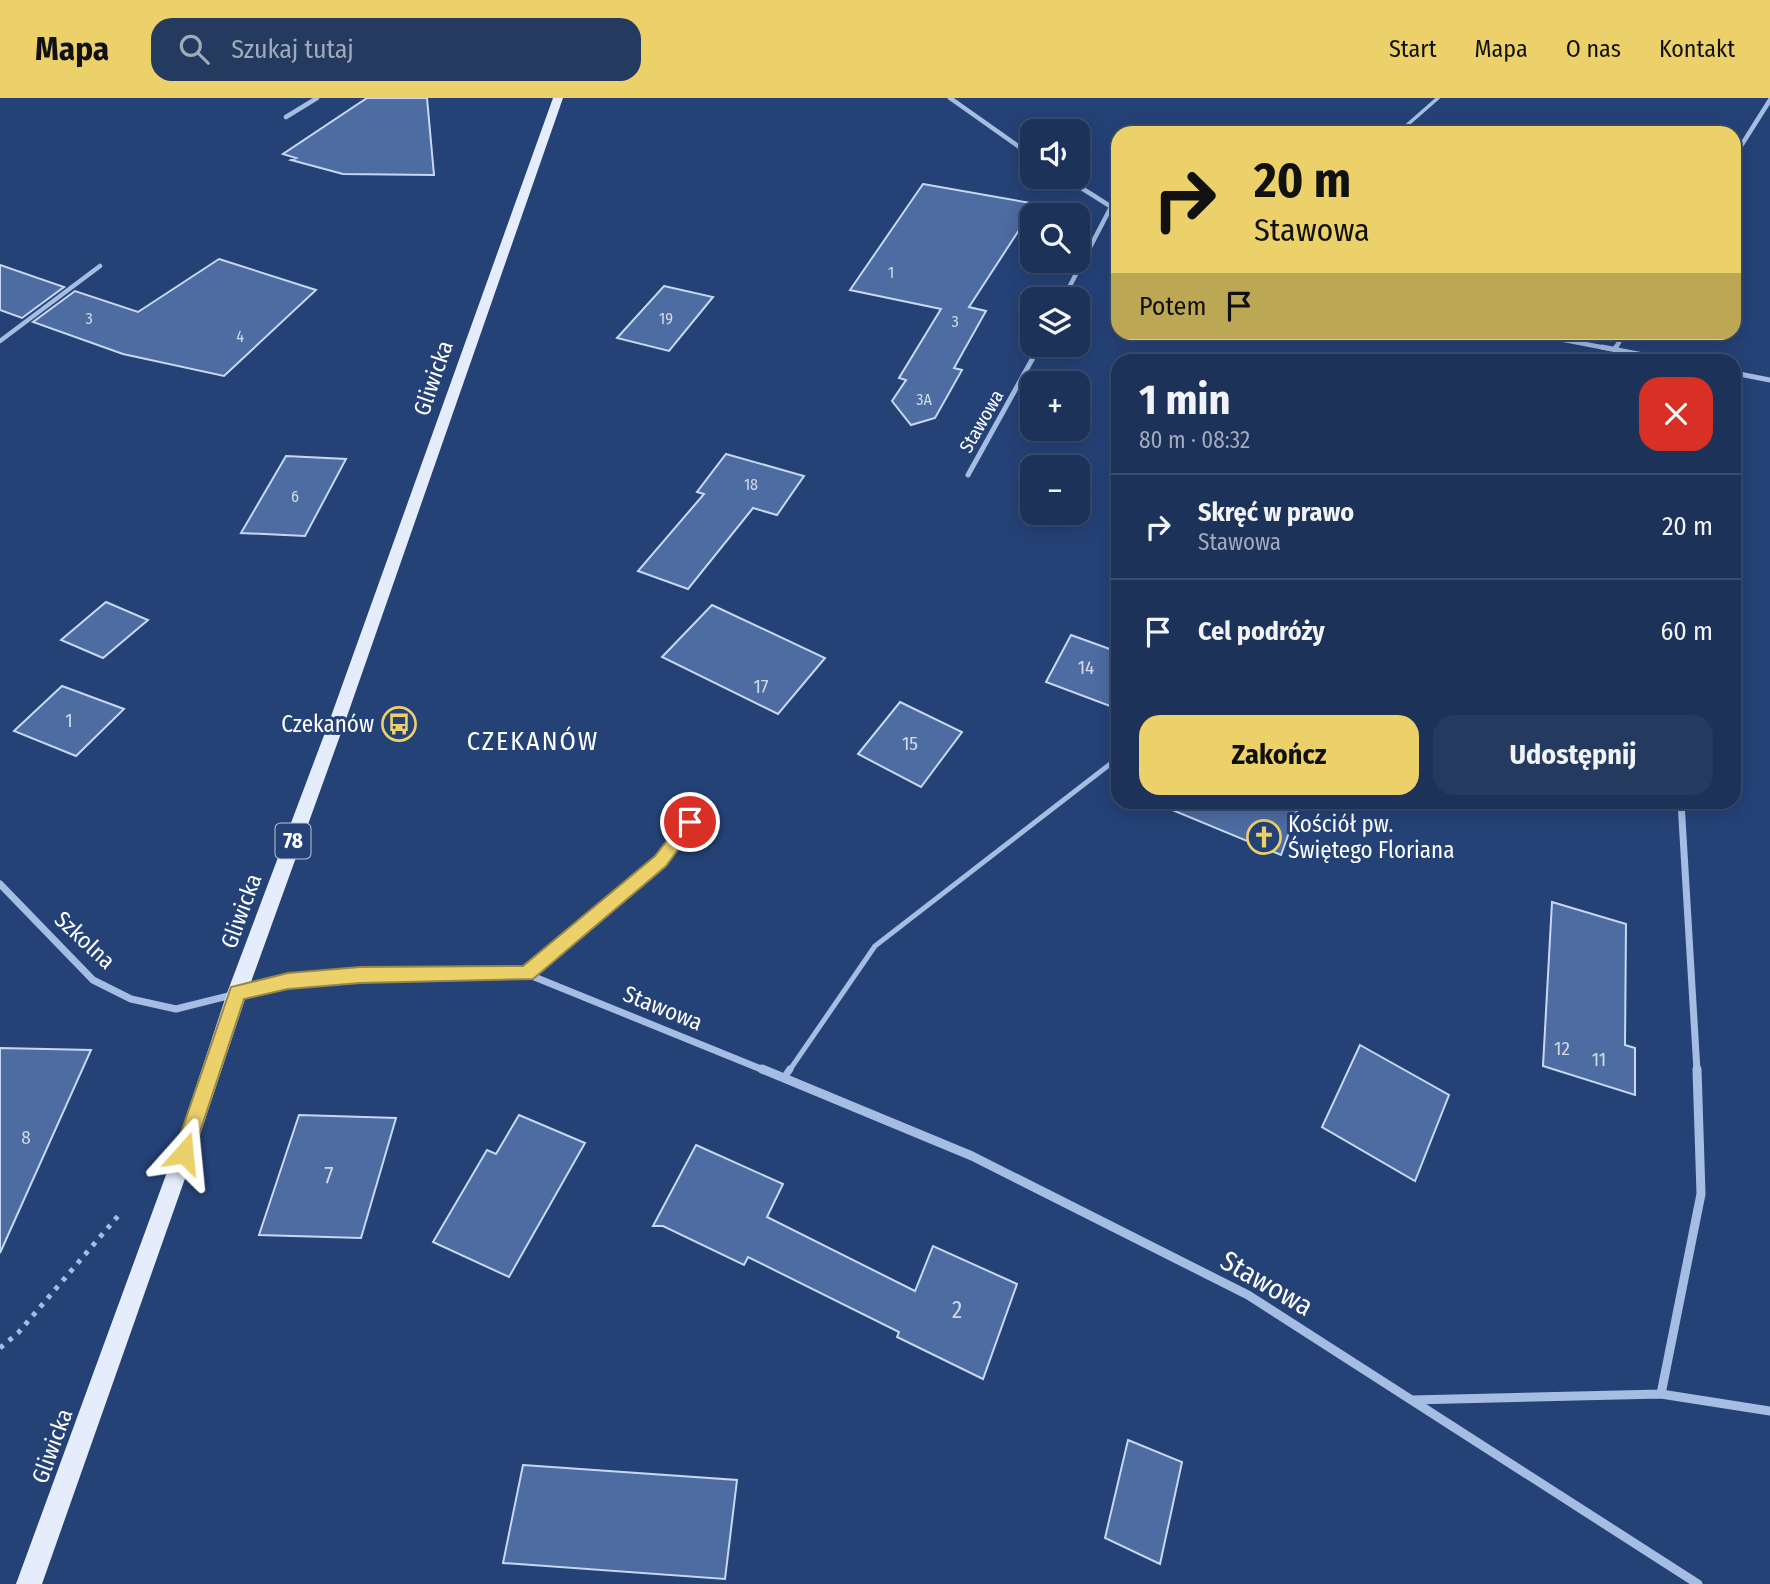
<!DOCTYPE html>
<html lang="pl">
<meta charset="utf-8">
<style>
body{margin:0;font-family:"Fira Sans Condensed",sans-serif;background:#253a5f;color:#f1f3f6;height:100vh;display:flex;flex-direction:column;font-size:26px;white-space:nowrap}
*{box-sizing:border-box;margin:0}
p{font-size:23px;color:#a0aaba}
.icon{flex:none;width:38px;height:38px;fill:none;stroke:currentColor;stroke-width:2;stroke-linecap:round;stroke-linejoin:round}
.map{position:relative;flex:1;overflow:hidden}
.panel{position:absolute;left:1111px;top:256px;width:630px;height:455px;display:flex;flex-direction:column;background:#1c3259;border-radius:21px;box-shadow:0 4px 18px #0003,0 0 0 2px #3a4d6f}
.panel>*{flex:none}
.top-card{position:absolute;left:1111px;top:28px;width:630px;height:214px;border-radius:21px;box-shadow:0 4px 18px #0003,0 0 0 2px #3a4d6f;background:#ecd16a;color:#111;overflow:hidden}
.tools{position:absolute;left:1020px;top:21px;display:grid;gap:14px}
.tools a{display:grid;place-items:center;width:70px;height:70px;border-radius:14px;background:#1c3259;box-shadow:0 4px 18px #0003,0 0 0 2px #3a4d6f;font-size:35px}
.pin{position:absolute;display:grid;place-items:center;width:60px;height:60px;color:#fff;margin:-30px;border:4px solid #fff;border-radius:50%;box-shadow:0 2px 7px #0007}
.me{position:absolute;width:77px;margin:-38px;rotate:18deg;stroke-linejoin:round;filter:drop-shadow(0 0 5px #0008)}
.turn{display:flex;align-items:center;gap:24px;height:147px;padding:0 28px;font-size:32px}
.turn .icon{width:91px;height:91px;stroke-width:2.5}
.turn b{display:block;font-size:49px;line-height:60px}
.then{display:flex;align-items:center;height:66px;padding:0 28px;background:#0003;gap:14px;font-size:26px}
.round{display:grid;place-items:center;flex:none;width:74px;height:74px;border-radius:21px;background:#253a5f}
.head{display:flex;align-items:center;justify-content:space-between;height:119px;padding:0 28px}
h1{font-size:42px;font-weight:700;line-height:52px}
.button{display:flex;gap:14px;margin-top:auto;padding:14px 28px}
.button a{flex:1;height:80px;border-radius:21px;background:#ecd16a;color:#111;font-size:28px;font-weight:700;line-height:80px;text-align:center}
.button a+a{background:#253a5f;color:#f1f3f6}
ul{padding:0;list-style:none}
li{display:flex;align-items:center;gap:21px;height:105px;padding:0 28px;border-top:2px solid #3a4d6f}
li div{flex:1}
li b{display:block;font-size:26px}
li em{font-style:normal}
header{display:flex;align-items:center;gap:42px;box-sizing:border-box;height:98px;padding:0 35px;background:#ecd16a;color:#111}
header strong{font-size:33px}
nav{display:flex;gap:38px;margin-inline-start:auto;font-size:24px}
.search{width:490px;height:63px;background:#253a5f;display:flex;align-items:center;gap:18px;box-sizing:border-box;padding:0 24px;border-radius:21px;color:#a0aaba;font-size:26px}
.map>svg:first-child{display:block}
.building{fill:#4d6ca1;stroke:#c8d8f3;stroke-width:2}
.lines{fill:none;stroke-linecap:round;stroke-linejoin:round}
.path{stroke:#a6bde3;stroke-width:5;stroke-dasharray:4.5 7;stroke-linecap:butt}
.service-far2{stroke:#a6bde3;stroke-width:3.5}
.service-far1{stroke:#a6bde3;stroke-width:5}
.service{stroke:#a6bde3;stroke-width:7}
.minor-far3{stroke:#a6bde3;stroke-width:4.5}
.minor-far2{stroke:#a6bde3;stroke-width:5}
.minor-far1{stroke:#a6bde3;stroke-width:7}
.minor{stroke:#a6bde3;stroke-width:9}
.primary{fill:#e5ecfc;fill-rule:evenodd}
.route{fill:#ecd16a;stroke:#998845;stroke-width:2}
.labels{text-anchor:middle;stroke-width:6;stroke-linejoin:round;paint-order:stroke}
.far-number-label{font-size:16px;fill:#d2dae8}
.far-street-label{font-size:19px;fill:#fff;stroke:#254277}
.number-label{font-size:19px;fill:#d2dae8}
.shield{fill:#254277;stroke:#bec6d6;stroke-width:2}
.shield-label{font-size:21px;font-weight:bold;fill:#fff}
.street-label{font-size:23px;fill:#fff;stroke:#254277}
.poi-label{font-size:23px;fill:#fff;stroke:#254277;text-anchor:end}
.near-number-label{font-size:23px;fill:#d2dae8}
.quarter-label{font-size:26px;letter-spacing:2px;fill:#fff;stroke:#254277}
.near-street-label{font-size:28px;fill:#fff;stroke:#254277}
</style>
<header>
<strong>Mapa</strong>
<div class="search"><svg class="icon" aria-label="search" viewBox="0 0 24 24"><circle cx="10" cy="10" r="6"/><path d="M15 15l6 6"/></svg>Szukaj tutaj</div>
<nav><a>Start</a><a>Mapa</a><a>O nas</a><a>Kontakt</a></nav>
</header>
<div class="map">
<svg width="1770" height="1486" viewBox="0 0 1770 1486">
<rect width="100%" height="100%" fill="#254277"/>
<path class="building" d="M367 0H427L434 77 343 76 291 62 296 60 283 56Z
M923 86 1036 106 969 209 986 213 954 270 962 272 935 320 911 327 892 303 906 282 899 280 941 211 850 192Z
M219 161 316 192 224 278 123 256 33 224 75 193 138 214Z
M0 167 64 189 22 220 0 212Z
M664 188 713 199 669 253 617 240Z
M726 356 804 378 777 417 753 410 688 491 638 473 704 396 697 394Z
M286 358 346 361 305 438 241 435Z
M106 504 148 522 103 560 61 542Z
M712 507 825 560 778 616 662 559Z
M1071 537 1118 554V611L1046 584Z
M62 588 124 611 76 658 14 633Z
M900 604 962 634 921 689 858 656Z
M1153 704H1300L1281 757Z
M1552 804 1626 826 1625 947 1635 950V997L1543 968Z
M1360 947 1449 997 1415 1083 1322 1029Z
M0 950 91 952 0 1155Z
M299 1017 396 1020 361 1140 259 1137Z
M519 1017 585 1045 509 1179 433 1144 487 1052 496 1056Z
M696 1047 783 1086 767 1119 915 1193 933 1148 1017 1186 983 1281 897 1239 899 1234 748 1159 744 1167 663 1128H653Z
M1128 1342 1182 1364 1160 1466 1105 1440Z
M523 1367 737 1382 725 1481 503 1465Z"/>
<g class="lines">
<path class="path" d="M0 1250 18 1235 118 1118"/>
<path class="service-far2" d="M1398 35 1438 0"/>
<path class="service-far1" d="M789 973 875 848 1118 660"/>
<path class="service" d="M784 980 790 971"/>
<path class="minor-far3" d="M950 0 1032 58
M286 19 317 0
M1734 59 1770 2
M1064 79 1118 113
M1063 201 1111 109
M1523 234 1611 251
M0 243 100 168
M1038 251 1040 247
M1615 251 1625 234"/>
<path class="minor-far2" d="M1602 249 1669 262
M1614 252 1616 249
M1734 275 1770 282
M968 377 1039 249"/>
<path class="minor-far1" d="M1681 704 1697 973
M0 786 93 882 131 901 176 911 288 883 361 877 527 876 766 973
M527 876 661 763 690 724"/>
<path class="minor" d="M762 971 972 1058 1248 1197 1698 1486
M1661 1296 1701 1096 1697 971
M1412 1302 1661 1296 1770 1313"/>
<path class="primary" d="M553 0H563L345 624 247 895 194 1055 42 1486H16L174 1055 227 895 329 624Z"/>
</g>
<path class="route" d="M690 717 698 724 666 768 533 881 360 885 288 891 244 901 193 1055 190 1062 184 1065 177 1062 174 1055 231 889 288 875 360 869 523 868 655 758 685 719Z"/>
<defs>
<g id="bus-ring" transform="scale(1.75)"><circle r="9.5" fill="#254277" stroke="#ecd16a" stroke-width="1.5"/><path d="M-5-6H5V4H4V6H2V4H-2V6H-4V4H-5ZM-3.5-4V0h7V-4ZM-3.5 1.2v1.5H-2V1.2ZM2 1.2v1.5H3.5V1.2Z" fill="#ecd16a"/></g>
<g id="church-ring" transform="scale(1.75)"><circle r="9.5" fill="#254277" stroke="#ecd16a" stroke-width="1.5"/><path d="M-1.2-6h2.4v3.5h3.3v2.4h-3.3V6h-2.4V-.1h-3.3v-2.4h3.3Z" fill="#ecd16a"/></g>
</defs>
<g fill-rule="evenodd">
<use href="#bus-ring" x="399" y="626"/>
<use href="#church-ring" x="1264" y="739"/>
</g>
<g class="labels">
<g class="far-number-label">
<text x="891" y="180">1</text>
<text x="89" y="226">3</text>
<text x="666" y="226">19</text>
<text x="955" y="229">3</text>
<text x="240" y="244">4</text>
<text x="924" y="307">3A</text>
<text x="751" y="392">18</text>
<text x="295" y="404">6</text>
</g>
<g class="far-street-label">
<text transform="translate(981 323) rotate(-60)" y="7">Stawowa</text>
</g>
<g class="number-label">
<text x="1086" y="576">14</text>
<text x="761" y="595">17</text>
<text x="69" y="629">1</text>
<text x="910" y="652">15</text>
<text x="1562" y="957">12</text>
<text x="1599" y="968">11</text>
<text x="26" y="1046">8</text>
</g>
<rect class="shield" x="275.5" y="725.5" width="35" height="35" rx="5"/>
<g class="shield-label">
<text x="293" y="750">78</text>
</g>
<g class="street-label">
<text transform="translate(433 280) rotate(-71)" y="8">Gliwicka</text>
<text transform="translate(241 813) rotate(-70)" y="8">Gliwicka</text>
<text transform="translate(85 842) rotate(43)" y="8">Szkolna</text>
<text transform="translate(663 910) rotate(22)" y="8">Stawowa</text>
<text transform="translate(52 1348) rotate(-70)" y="8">Gliwicka</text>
</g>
<g class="poi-label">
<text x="374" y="634">Czekanów</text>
<text x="1288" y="734" text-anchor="start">Kościół pw.<tspan x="1288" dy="26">Świętego Floriana</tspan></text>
</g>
<g class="near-number-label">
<text x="329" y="1086">7</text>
<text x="957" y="1220">2</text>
</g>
<g class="quarter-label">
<text x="533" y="652">CZEKANÓW</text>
</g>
<g class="near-street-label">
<text transform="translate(1267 1185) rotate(30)" y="10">Stawowa</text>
</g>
</g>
</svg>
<div class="tools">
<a><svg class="icon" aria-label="sound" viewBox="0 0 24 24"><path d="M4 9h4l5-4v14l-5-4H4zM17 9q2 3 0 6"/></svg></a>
<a><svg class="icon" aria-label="search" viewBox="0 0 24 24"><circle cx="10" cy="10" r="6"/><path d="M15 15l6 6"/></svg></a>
<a><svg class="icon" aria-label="layers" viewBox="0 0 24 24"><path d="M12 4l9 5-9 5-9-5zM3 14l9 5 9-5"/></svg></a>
<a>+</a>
<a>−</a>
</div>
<div class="pin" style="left:690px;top:724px;background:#d93025"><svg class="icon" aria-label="arrive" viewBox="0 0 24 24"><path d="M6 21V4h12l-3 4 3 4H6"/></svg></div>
<svg class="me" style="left:184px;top:1055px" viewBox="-20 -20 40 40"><path d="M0-17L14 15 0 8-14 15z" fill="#ecd16a" stroke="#fff" stroke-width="4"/></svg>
<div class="top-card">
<div class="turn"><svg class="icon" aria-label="right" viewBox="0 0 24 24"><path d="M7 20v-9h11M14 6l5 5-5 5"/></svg><div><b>20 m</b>Stawowa</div></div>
<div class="then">Potem<svg class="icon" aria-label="arrive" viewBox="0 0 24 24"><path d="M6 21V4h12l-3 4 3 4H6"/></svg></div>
</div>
<section class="panel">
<div class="head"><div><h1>1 min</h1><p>80 m · 08:32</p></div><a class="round" style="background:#d93025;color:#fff"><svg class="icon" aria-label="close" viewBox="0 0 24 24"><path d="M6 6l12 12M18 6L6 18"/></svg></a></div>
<ul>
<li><svg class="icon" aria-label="right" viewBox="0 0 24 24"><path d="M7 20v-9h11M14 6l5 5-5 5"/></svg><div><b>Skręć w prawo</b><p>Stawowa</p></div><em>20 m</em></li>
<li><svg class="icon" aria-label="arrive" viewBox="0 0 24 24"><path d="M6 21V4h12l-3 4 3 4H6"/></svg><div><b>Cel podróży</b></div><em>60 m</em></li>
</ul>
<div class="button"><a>Zakończ</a><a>Udostępnij</a></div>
</section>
</div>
